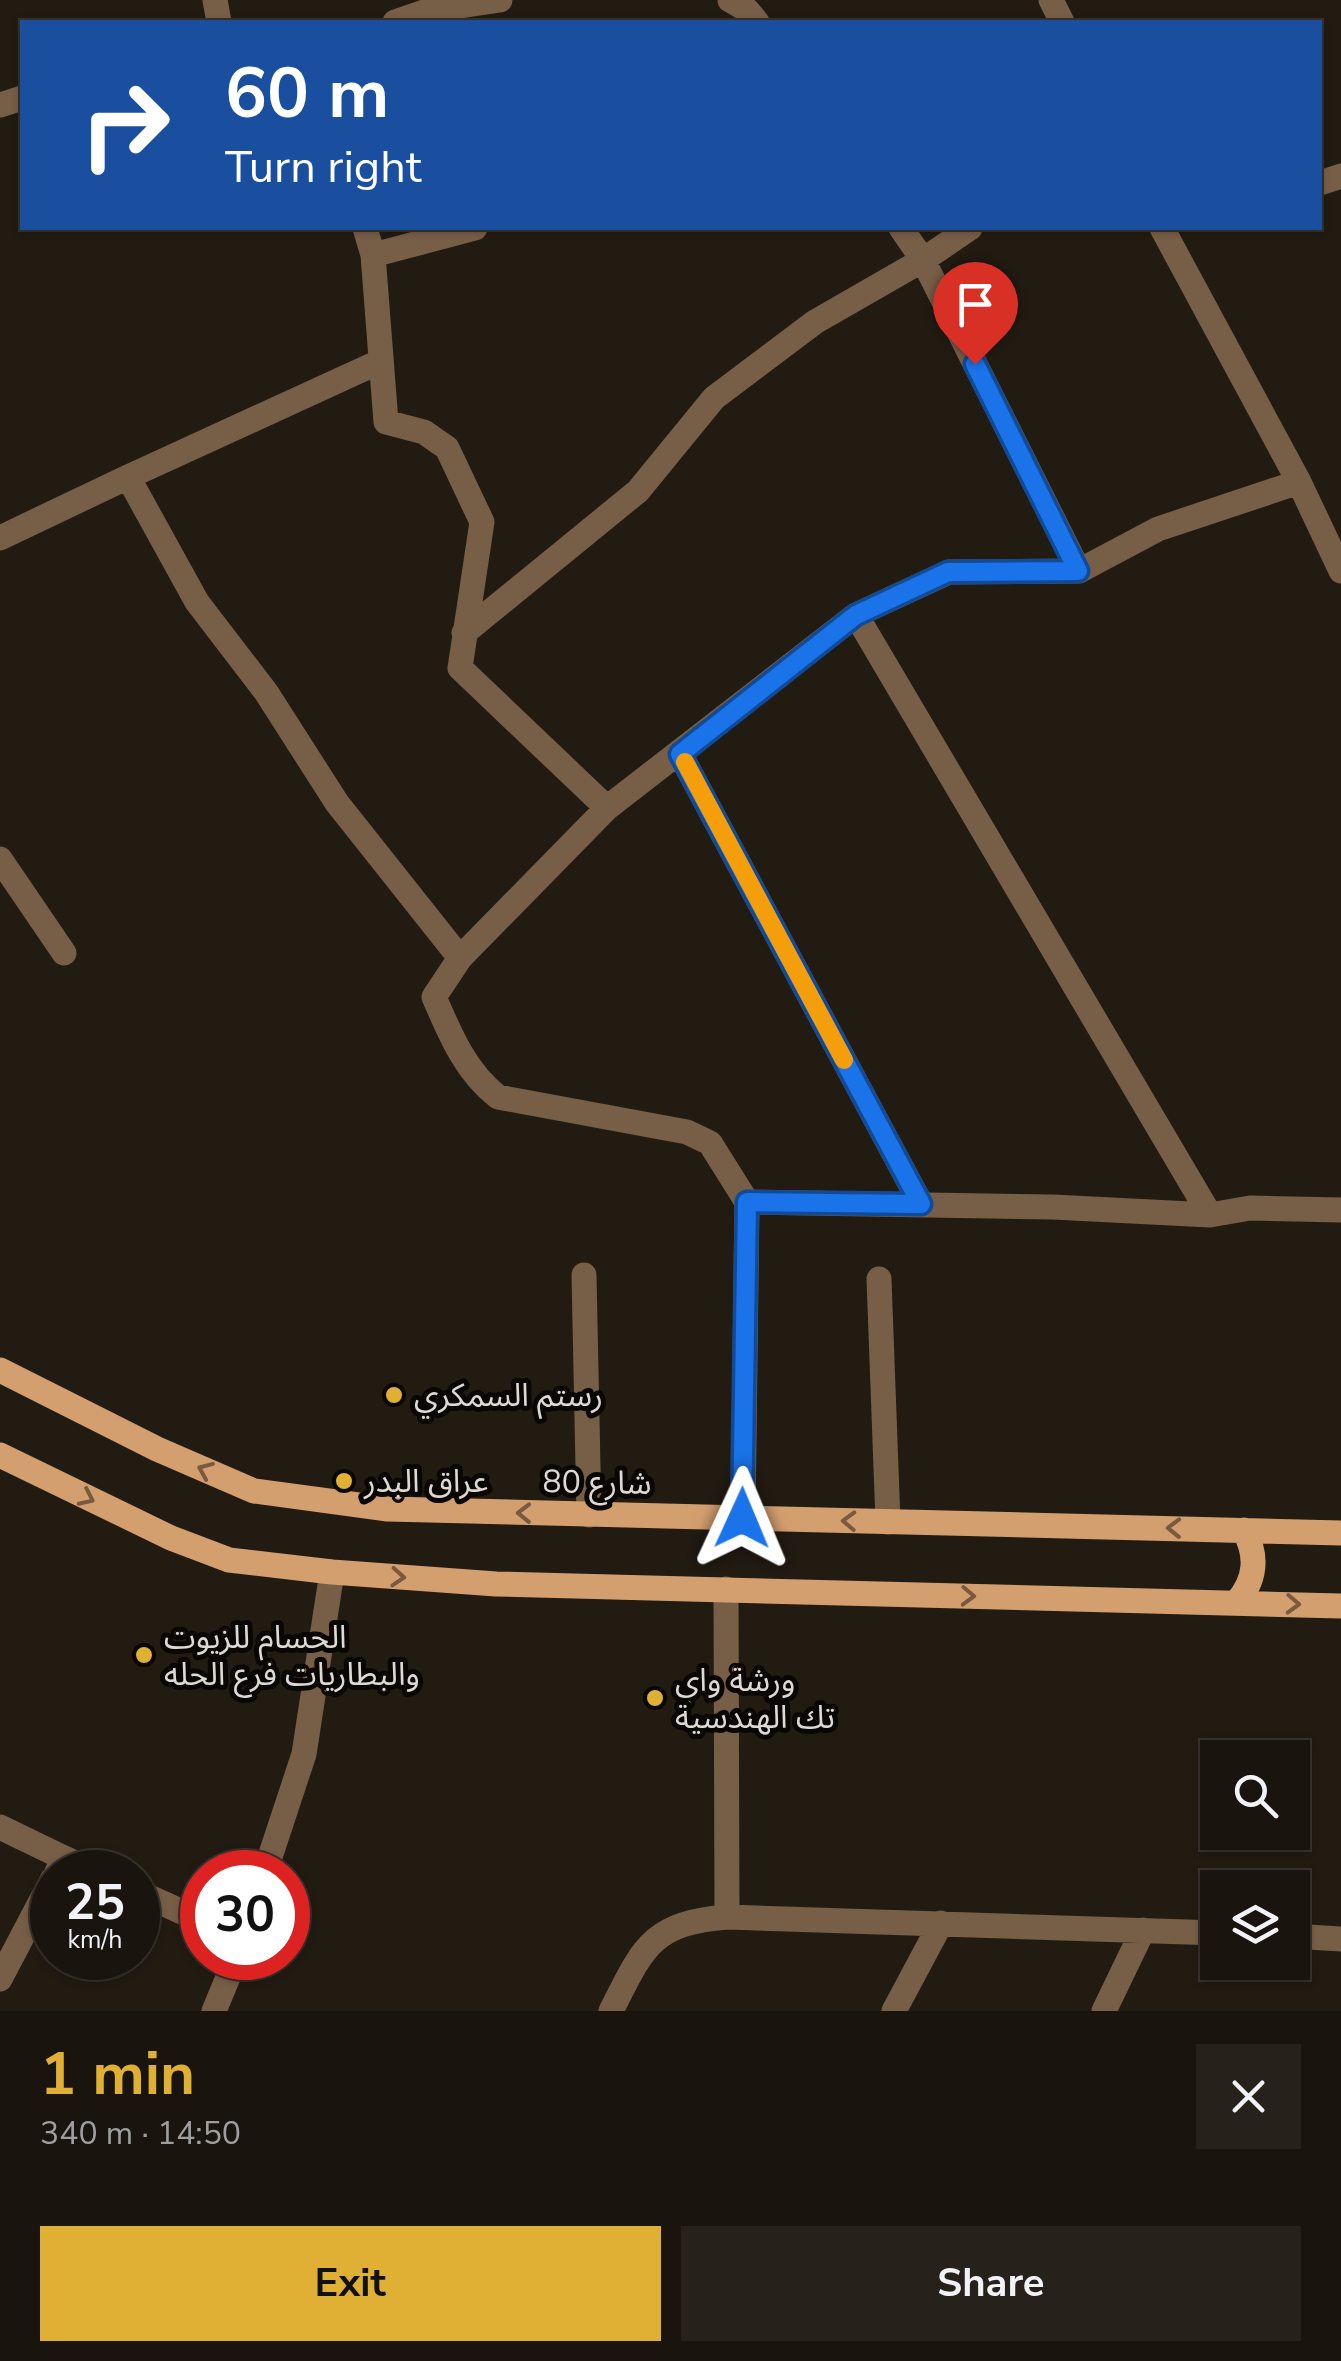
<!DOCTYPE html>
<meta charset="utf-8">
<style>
body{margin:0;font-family:"Nunito Sans","Noto Sans Arabic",sans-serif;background:#27211c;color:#f1f3f6;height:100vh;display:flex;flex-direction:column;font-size:38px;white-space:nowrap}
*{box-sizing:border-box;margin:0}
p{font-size:32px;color:#9f9e9e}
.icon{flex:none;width:55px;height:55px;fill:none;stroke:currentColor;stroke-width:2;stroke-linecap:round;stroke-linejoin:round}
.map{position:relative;height:2011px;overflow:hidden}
.panel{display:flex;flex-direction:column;background:#1a140e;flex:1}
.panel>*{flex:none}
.banner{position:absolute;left:20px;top:20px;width:1302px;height:210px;border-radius:0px;box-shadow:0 2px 8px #0004,0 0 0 2px #38332e;background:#1a4fa0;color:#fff;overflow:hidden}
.fabs{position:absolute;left:1200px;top:1740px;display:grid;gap:20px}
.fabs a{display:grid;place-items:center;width:110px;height:110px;border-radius:0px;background:#1a140e;box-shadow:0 2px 8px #0004,0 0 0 2px #38332e;font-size:50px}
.speed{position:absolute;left:30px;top:1850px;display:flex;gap:20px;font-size:50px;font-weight:700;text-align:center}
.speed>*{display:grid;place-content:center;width:130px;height:130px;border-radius:50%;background:#1a140e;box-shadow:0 2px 8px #0004,0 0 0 2px #38332e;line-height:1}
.speed small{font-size:25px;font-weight:400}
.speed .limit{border:15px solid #d22;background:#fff;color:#111}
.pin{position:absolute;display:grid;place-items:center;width:85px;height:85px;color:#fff;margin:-102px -42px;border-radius:50% 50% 50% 0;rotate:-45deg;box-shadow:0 0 10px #0007}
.pin .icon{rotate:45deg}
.me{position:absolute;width:110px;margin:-55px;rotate:1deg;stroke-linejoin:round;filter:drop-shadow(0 0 8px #0008)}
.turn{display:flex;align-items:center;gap:35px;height:210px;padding:0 40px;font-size:45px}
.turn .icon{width:130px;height:130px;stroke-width:2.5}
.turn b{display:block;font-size:70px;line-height:85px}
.round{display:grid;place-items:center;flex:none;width:105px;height:105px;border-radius:0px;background:#27211c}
.headline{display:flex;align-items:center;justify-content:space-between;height:170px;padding:0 40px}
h1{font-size:60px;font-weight:700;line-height:75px;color:#e0b034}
.cta{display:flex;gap:20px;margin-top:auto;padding:20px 40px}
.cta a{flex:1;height:115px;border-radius:0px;background:#e0b034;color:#111;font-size:40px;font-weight:700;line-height:115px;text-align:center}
.cta a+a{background:#27211c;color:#f1f3f6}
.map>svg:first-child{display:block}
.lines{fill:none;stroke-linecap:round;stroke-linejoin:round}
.minor{stroke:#775e47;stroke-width:25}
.major{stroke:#d49f6f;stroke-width:25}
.oneway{stroke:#795a3f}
.route-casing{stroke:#114b97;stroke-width:25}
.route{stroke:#1a73e8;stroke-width:18}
.slow{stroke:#f59e0b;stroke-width:18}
.poi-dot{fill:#e0b034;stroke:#090604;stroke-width:4}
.labels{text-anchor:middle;stroke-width:10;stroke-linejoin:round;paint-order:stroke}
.poi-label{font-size:32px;fill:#ded9d3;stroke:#090604;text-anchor:start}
.street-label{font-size:32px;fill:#ded9d3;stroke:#090604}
</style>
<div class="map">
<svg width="1341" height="2011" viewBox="0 0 1341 2011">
<rect width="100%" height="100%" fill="#221b12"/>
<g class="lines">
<path class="minor" d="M215 0 219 22
M730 0 747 10 757 22
M1051 0 1062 22
M395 22 427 11 500 0
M0 105 22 98
M1320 183 1341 176
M365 228 373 255 386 422 424 432 447 448 482 522 460 668 607 808
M901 228 923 260 1079 571
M1162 228 1299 482 1341 571
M373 255 475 228
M128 477 381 361
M0 538 128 477 197 602 266 692 337 803 460 958
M856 615 1210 1215
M464 633 638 491 714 398 815 322 923 260 970 228
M680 754 921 1204
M0 859 64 953
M747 1202 710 1143 687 1132 498 1097C465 1071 450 1034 434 997L460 958 607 808 856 615 949 572 1079 571 1158 529 1299 482
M584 1275 589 1515
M879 1279 888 1522
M743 1518 747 1202 1053 1207 1210 1215 1250 1208 1341 1210
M726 1589 727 1917
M0 1827 64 1858 57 1872
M64 1858 95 1872
M265 1872 304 1754 332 1572
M138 1892 202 1921
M1292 1936 1341 1939
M0 1979 52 1880
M214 2011 236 1958
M611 2011C643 1948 651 1923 727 1917L1218 1933
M894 2011 941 1923
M1104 2011 1143 1930"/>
<path class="major" d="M0 1370 157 1449 254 1491 388 1509 1341 1533
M0 1455 171 1538 229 1560 332 1572 496 1584 1341 1606
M1237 1602C1256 1579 1258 1556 1244 1530"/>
</g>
<defs><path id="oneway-chevron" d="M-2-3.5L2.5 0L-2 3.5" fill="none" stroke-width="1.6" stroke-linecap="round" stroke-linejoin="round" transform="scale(2.5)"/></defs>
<g class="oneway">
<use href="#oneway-chevron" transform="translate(205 1470) rotate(-157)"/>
<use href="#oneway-chevron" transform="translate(87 1498) rotate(25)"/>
<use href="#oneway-chevron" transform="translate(524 1513) rotate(-179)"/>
<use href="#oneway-chevron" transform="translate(849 1521) rotate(-178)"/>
<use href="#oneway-chevron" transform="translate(1174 1528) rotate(-179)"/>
<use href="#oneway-chevron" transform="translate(398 1577) rotate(4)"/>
<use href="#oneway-chevron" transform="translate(968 1596) rotate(2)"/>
<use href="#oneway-chevron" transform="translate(1293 1604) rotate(2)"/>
</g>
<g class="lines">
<g class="route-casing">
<path id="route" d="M742 1518 747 1202 921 1204 680 754 856 615 948 572 1078 571 975 364"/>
</g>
<use href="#route" class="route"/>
<path class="slow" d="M685 762 844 1060"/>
</g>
<g class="poi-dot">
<circle cx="394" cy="1395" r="10"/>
<circle cx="344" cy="1481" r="10"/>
<circle cx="144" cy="1655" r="10"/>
<circle cx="655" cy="1698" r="10"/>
</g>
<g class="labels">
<g class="poi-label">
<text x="414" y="1406">رستم السمكري</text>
<text x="364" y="1492">عراق البدر</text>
<text x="164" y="1648">الحسام للزيوت<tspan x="164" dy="37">والبطاريات فرع الحله</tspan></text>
<text x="675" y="1691">ورشة واي<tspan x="675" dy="37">تك الهندسية</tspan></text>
</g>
<g class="street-label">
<text transform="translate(597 1482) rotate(1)" y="11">شارع 80</text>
</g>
</g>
</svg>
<div class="fabs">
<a><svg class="icon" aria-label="search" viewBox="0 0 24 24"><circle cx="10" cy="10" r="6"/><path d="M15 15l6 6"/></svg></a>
<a><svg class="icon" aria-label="layers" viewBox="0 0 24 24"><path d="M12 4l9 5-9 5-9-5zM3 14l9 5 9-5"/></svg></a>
</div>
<div class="speed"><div>25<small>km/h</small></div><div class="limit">30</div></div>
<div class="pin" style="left:975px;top:364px;background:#d93025"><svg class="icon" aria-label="arrive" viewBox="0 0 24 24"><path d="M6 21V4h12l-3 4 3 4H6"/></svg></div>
<svg class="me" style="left:742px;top:1518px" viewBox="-20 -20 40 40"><path d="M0-17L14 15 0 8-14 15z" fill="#1a73e8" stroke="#fff" stroke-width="4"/></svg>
<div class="banner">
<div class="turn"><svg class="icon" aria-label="right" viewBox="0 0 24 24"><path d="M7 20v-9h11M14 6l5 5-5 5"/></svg><div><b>60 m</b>Turn right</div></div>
</div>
</div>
<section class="panel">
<div class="headline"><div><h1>1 min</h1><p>340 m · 14:50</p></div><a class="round"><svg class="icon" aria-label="close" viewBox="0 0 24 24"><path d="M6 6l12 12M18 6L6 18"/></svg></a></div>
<div class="cta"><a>Exit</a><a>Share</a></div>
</section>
